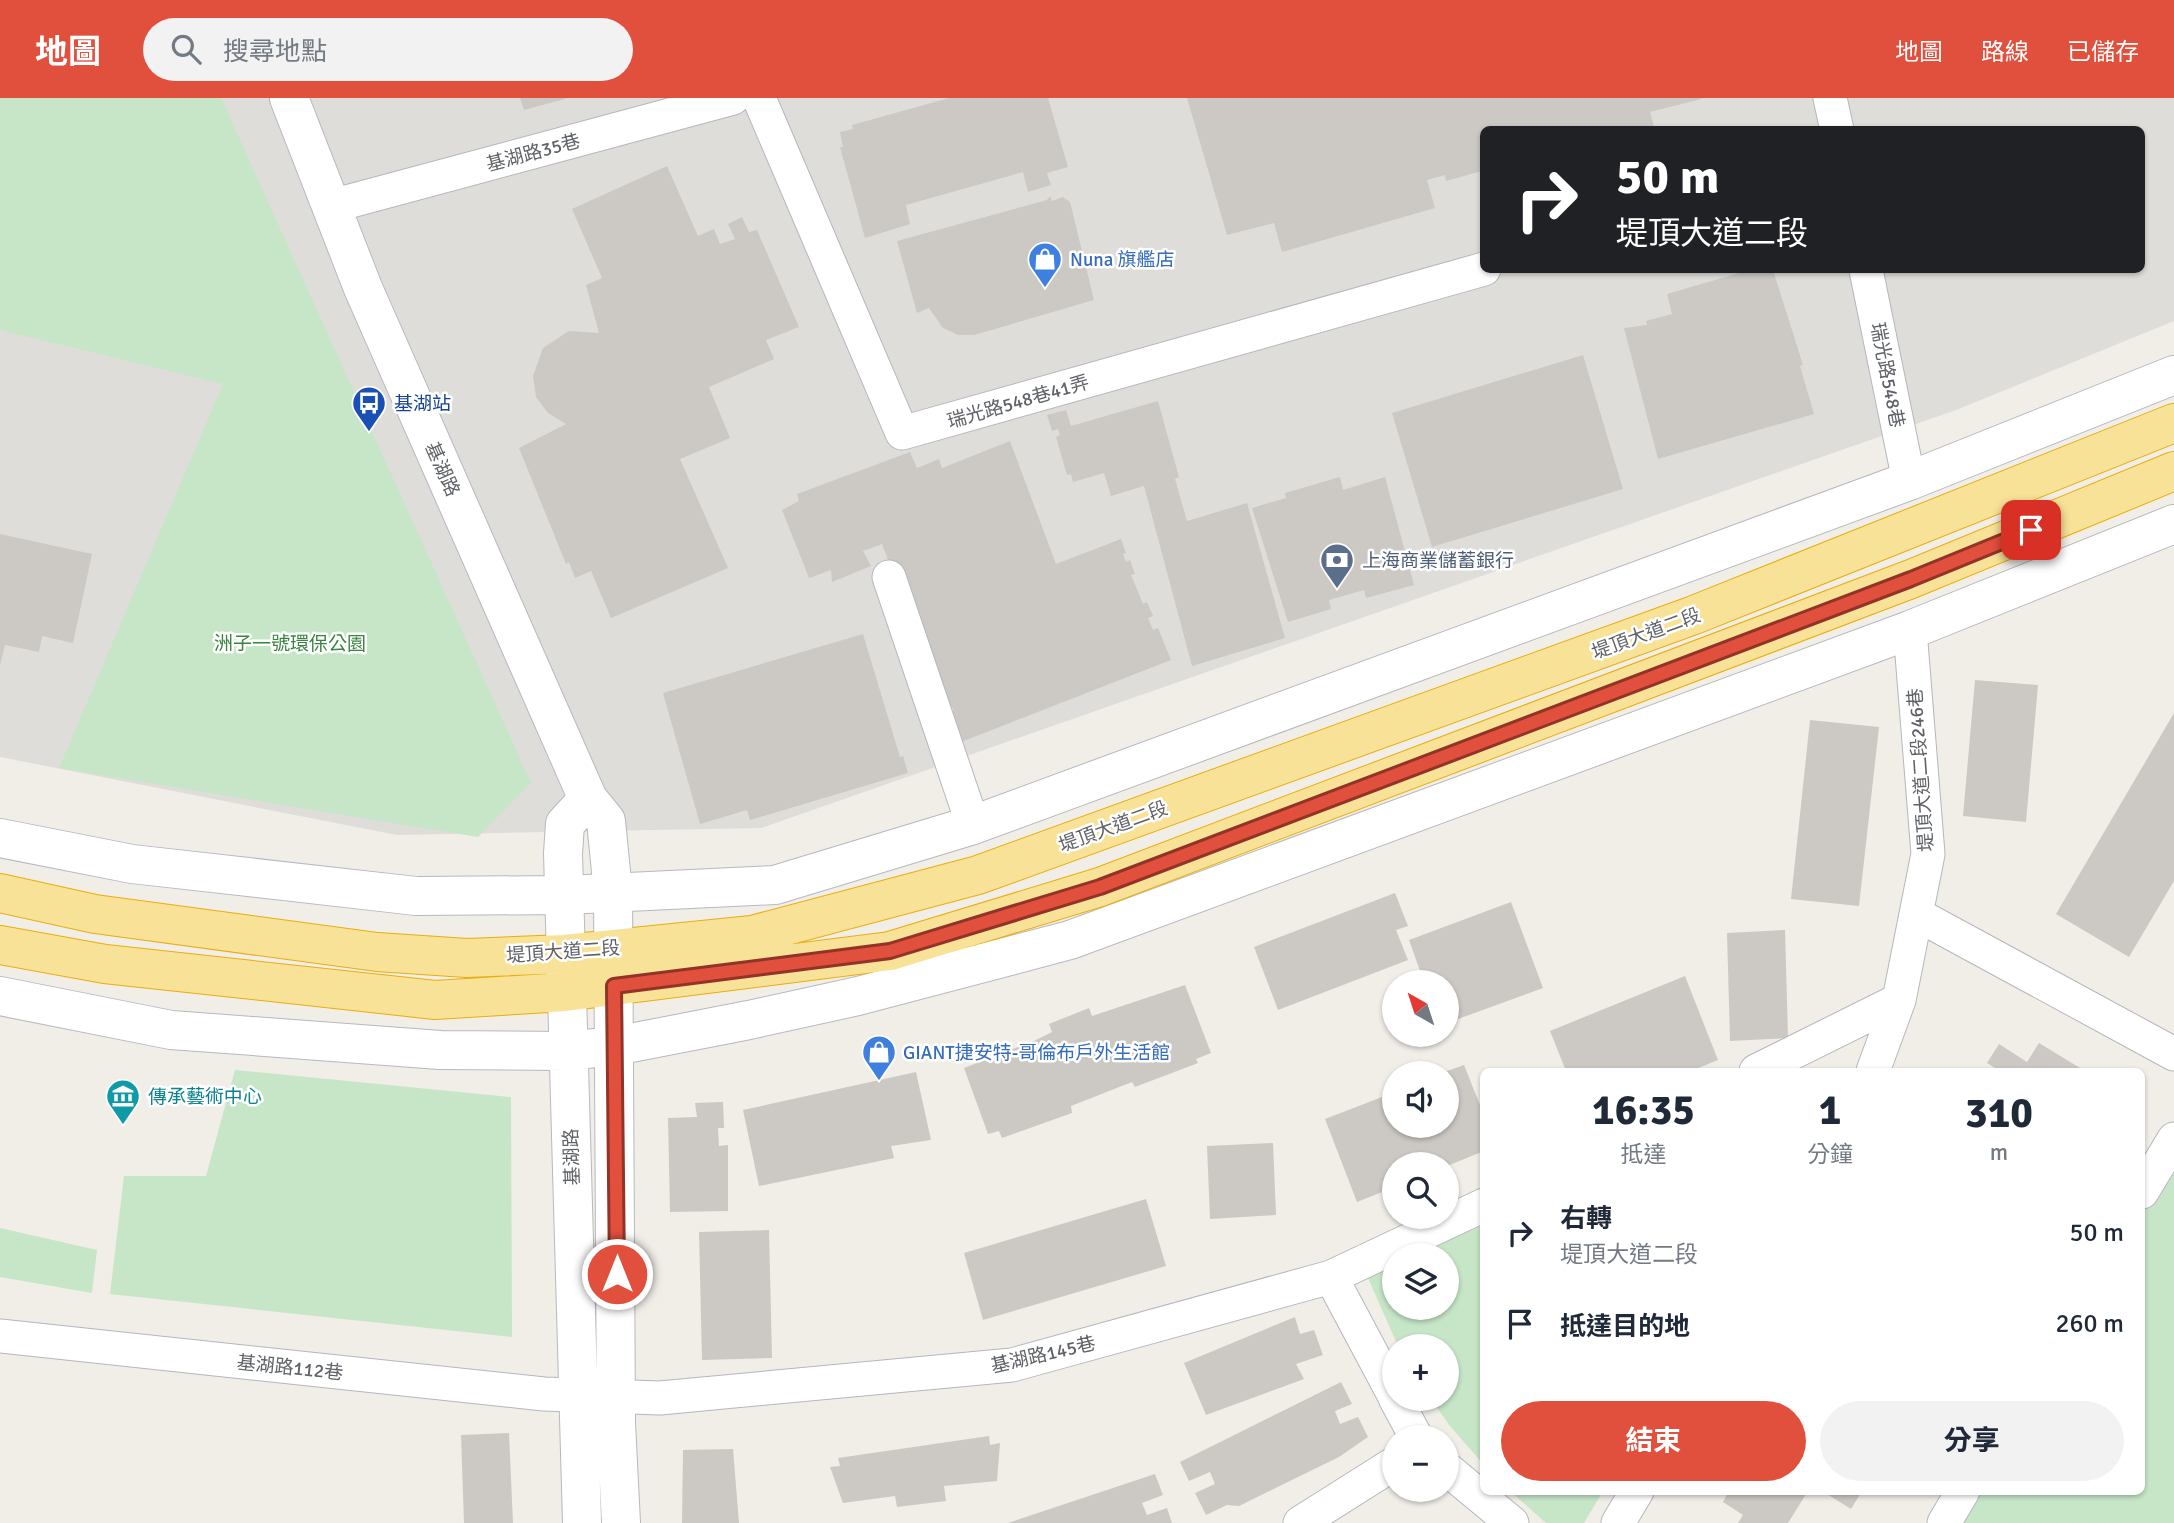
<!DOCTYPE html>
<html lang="zh-TW">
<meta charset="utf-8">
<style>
body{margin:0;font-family:Signika,"Noto Sans TC",sans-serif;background:#f2f2f3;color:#1f2937;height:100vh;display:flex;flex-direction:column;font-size:26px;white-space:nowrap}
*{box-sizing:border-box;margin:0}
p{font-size:23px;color:#747a83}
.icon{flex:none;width:38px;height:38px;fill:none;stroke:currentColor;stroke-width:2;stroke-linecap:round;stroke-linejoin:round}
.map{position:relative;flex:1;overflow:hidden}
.panel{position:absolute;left:1480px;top:970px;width:665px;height:427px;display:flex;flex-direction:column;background:#fff;border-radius:10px;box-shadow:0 2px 5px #0004}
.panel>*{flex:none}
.guide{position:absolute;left:1480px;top:28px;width:665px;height:147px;border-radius:10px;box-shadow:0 2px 5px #0004;background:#202124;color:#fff;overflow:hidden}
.needle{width:46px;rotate:321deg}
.fabs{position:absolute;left:1382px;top:872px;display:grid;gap:14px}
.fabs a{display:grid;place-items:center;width:77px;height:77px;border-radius:50%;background:#fff;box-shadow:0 2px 5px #0004;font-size:35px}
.pin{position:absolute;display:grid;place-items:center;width:60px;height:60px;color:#fff;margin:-30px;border-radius:14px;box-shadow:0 4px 10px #0006}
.me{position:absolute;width:77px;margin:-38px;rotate:0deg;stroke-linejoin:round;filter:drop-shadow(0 0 5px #0008)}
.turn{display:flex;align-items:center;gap:24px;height:147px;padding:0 21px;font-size:32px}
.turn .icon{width:91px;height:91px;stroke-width:2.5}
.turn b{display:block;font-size:49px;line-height:60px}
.eta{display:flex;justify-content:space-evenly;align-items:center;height:119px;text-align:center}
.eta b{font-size:42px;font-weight:700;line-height:49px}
.button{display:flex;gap:14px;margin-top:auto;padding:14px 21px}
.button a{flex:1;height:80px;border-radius:42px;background:#e14f3d;color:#fff;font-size:28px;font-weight:700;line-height:80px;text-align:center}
.button a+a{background:#f2f2f3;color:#1f2937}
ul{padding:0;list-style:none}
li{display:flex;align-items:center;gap:21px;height:91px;padding:0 21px}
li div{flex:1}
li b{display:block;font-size:26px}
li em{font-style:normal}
header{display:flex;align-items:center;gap:42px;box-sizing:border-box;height:98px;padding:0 35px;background:#e14f3d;color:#fff}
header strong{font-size:33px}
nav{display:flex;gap:38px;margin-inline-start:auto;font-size:24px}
.search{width:490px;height:63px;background:#f2f2f3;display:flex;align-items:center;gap:18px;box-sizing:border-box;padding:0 24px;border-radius:38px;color:#747a83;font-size:26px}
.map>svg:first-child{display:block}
.industrial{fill:#dfddd9;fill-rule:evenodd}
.green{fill:#c6e6c7}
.building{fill:#ccc9c4}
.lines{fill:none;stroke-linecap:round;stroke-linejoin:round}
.street-casing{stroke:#b4b7bb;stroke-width:35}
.secondary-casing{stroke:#b6b9be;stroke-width:40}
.highway-casing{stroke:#ebad0d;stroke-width:40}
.street{stroke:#fff;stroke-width:33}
.secondary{stroke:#fff;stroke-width:38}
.highway{stroke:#f7e297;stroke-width:38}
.route-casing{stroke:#923328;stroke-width:18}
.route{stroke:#e14f3d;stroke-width:12}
.labels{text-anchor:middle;stroke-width:5;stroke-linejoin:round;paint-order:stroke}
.street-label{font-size:19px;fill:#5f6267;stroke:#fff}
.shop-label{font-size:19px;fill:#366cbe;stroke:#fff;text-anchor:start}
.transit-label{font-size:19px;fill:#164399;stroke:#fff;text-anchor:start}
.service-label{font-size:19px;fill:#4e5e75;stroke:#fff;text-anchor:start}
.park-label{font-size:19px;fill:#3a8340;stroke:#fff}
.culture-label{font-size:19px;fill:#0d838f;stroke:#fff;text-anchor:start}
</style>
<header>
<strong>地圖</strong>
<div class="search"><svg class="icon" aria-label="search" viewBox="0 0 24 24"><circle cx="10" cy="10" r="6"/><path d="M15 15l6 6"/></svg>搜尋地點</div>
<nav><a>地圖</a><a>路線</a><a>已儲存</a></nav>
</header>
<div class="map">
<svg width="2174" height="1425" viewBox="0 0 2174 1425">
<rect width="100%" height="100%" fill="#f0eee7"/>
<path class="industrial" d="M0 0H2174V223L1956 312 761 730 397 737 0 659ZM1484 32H2142V172H1484Z"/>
<path class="green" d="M0 0H221L531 685 478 739 59 670 223 286 0 232Z
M235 972 511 999 512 1239 110 1196 124 1078H206Z
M2174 1038V1425H1936L1956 1393H2142V1090Z
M1484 1127V1367L1450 1328 1430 1300H1447V1248H1398L1368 1180 1395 1162V1209H1447V1157H1409Z
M0 1130 97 1152 92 1195 0 1179Z
M1510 1393H1603L1584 1425H1546Z"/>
<path class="building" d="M520 0H565V1L524 12Z
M949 0H1048L1068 69 1047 75 1051 87 1028 94 1023 74 906 107 910 126 865 140 840 49H843L840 34 853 31 852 27Z
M1187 0H1701V1L1650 14 1655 32H1484L1482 73 1446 83 1445 77 1427 82 1435 110 1282 154 1274 125 1227 137Z
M667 68 698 138 714 131 720 146 735 141 728 126 742 119 749 134 757 132 799 229 766 242 774 261 709 289 730 340 680 361 728 470 611 520 591 473 575 480 569 464 566 466 519 350 566 326 548 315 536 299 533 278 543 250 569 233 599 235 586 187 602 180 572 111Z
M1050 98 1052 103 1063 99 1070 104 1094 202 974 237H958L943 230 929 210 917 215 897 143 1047 102Z
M1749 172H1773L1803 267 1800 268 1814 316 1658 361 1624 230 1647 227 1646 223 1672 216 1667 196Z
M1583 257 1623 391 1432 449 1392 315Z
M1158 303 1179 379 1175 381 1187 423 1247 405 1285 540 1192 568 1144 388 1111 398 1104 375 1073 384 1071 376 1067 377 1056 339 1060 337 1058 331 1052 333 1047 317 1066 312 1071 328Z
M1010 343 1056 466 1121 441 1126 455 1123 456 1126 464 1130 462 1135 476 1131 477 1143 506 1147 504 1153 518 1148 520 1153 532 1158 530 1171 562 961 644 950 615 954 613 940 588 943 587 932 558 908 514 882 446 863 453 871 468 832 484 831 472 809 480 782 412 799 403 797 396 910 354 917 370 939 361 942 370Z
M1340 379 1343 392 1385 379 1414 487 1366 500 1364 492 1329 502 1331 511 1288 524 1252 410 1286 400 1285 395Z
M0 436 92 456 73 545 42 538 39 554 5 547 0 567Z
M863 536 900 659 903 658 908 675 750 722 747 712 700 726 663 595Z
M1975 582 2038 587 2026 724 1963 718Z
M2174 615V783L2129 859 2056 816Z
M1810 622 1879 629 1859 808 1791 801Z
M1395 795 1408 828 1396 832 1408 862 1278 912 1254 849Z
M1511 804 1543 890 1447 925V884H1424L1409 842Z
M1785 832 1788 940 1730 943 1727 835Z
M1685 878 1718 962 1691 973H1566L1550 933Z
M1185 887 1211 955 1196 961 1198 965 1135 989 1132 984 1071 1008 1072 1015 1002 1040 999 1033 988 1036 964 970 1036 942 1052 934 1049 926 1089 910 1092 918Z
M2039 945 2085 973H2000L1987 965 1999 946 2027 964Z
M1464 967 1484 1017V1053L1447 1068 1395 1066V1089L1357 1104 1325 1021 1395 994V1027H1447V973Z
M916 974 931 1042 891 1048 894 1060 759 1088 743 1012Z
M723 1004 724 1030H718L719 1048 728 1047V1113L670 1114 668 1020 697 1019 695 1005Z
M1273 1045 1276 1117 1210 1121 1207 1048Z
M1146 1101 1166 1168 983 1222 964 1155Z
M769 1132 772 1260 702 1262 699 1134Z
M1295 1219 1300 1236 1314 1232 1323 1257 1296 1266 1304 1281 1206 1317 1184 1265Z
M1341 1284 1352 1306 1335 1313 1340 1326 1358 1319 1368 1339 1339 1359 1239 1408 1227 1407 1206 1417 1195 1395 1215 1386 1210 1374 1189 1383 1180 1364Z
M509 1335 513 1425H464L461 1337Z
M989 1338 990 1347 1000 1345 997 1383 944 1388 946 1403 897 1409 895 1398 843 1405 830 1369 840 1368 838 1360Z
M733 1351 739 1425H682L683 1352Z
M1155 1376 1163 1397 1142 1405 1147 1417 1167 1410 1172 1425H1008Z
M1729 1393H1808L1788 1425H1738L1743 1417 1723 1404Z
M1822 1393H1862L1851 1411Z"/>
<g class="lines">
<g class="street-casing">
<path id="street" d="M759 0 902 335 1484 171
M1830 0 1837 32
M332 108 733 0
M1866 172 1909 383
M889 479 973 727
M1916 816 2174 956
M1756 973 1899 902
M1873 973 1899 902 1928 756 1910 532
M2142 1094 2174 1041
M1331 1179 1395 1299
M0 1238 544 1296 660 1300 1012 1267 1331 1179 1484 1107
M1395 1300 1416 1339
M1447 1371 1512 1425
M1300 1425 1395 1365
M1618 1425 1637 1393
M1944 1425 1963 1393"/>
</g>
<g class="secondary-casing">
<path id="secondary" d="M289 0 363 190 588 701 606 723 613 794 616 1325 621 1425
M0 740 132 766 416 798 565 797 775 787 973 727 1909 383 2174 277
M0 898 171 932 440 952 566 953 615 948 749 922 858 898 1070 842 1910 532 2174 426
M582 1425 563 755 565 726 588 701"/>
</g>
<g class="highway-casing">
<path id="highway" d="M0 795 95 816 377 854 467 860 565 856 752 837 978 777 1694 517 2174 325
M0 847 105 866 435 902 565 894 890 853 1100 789 1911 481 2174 373"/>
</g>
<use href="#street" class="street"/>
<use href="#secondary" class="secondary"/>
<use href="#highway" class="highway"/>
</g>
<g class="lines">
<g class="route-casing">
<path id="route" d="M617 1176 614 888 890 853 1100 789 1911 481 2031 432"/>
</g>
<use href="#route" class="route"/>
</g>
<defs>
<g id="shop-pin" transform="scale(1.75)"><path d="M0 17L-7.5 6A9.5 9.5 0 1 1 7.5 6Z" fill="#3f7fe0" stroke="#fff"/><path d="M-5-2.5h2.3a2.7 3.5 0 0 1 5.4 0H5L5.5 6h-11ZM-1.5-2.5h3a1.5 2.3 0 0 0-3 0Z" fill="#fff"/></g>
<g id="bus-pin" transform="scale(1.75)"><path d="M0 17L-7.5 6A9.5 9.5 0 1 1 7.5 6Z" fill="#1a4fb4" stroke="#fff"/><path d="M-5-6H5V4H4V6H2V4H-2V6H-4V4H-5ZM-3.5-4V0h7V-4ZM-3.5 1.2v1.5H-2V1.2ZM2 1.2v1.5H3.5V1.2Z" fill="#fff"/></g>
<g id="bank-pin" transform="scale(1.75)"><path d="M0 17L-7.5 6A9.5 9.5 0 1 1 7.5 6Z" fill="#5c6f8a" stroke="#fff"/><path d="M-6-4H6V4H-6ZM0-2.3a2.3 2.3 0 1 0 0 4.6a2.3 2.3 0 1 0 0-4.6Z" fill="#fff"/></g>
<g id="museum-pin" transform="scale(1.75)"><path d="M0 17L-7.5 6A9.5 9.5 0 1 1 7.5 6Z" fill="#0f9aa8" stroke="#fff"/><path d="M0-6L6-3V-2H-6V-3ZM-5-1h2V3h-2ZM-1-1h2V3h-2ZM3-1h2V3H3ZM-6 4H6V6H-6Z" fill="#fff"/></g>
</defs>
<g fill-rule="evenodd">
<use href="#shop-pin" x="1045" y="161"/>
<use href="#bus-pin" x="369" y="305"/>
<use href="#bank-pin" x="1337" y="462"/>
<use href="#shop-pin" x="879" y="954"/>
<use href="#museum-pin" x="123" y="998"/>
</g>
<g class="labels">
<g class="street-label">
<text transform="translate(533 54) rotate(-15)" y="7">基湖路35巷</text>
<text transform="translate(1888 277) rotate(79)" y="7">瑞光路548巷</text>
<text transform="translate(1018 303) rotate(-16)" y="7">瑞光路548巷41弄</text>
<text transform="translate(443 371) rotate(66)" y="7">基湖路</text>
<text transform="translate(1646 535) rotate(-20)" y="7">堤頂大道二段</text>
<text transform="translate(1920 672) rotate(-94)" y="7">堤頂大道二段246巷</text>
<text transform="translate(1113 728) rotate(-20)" y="7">堤頂大道二段</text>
<text transform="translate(563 853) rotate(-4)" y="7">堤頂大道二段</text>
<text transform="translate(571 1059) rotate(-92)" y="7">基湖路</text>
<text transform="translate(1043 1256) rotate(-13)" y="7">基湖路145巷</text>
<text transform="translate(290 1269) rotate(6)" y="7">基湖路112巷</text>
</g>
<g class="shop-label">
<text x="1070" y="168">Nuna 旗艦店</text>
<text x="903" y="961">GIANT捷安特-哥倫布戶外生活館</text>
</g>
<g class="transit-label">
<text x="394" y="312">基湖站</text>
</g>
<g class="service-label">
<text x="1362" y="469">上海商業儲蓄銀行</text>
</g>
<g class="park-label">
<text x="290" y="552">洲子一號環保公園</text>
</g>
<g class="culture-label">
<text x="148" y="1005">傳承藝術中心</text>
</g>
</g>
</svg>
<div class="fabs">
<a><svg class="needle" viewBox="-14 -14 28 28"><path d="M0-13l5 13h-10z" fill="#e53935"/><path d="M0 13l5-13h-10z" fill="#747a83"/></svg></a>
<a><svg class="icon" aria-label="sound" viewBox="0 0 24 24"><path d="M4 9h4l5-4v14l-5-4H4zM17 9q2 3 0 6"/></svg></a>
<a><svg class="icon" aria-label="search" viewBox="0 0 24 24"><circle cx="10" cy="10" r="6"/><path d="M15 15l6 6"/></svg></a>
<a><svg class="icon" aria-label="layers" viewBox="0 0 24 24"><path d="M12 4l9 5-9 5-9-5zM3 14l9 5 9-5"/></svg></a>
<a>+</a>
<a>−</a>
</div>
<div class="pin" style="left:2031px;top:432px;background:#d93025"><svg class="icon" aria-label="arrive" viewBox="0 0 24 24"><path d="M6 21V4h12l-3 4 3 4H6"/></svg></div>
<svg class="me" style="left:617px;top:1176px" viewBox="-20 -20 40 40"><circle r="17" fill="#e14f3d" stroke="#fff" stroke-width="3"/><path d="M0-11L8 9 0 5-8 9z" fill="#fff"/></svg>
<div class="guide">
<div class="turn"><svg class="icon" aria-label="right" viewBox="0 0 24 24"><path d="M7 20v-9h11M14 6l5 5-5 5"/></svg><div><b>50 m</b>堤頂大道二段</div></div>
</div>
<section class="panel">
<div class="eta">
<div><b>16:35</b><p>抵達</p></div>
<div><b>1</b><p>分鐘</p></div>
<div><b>310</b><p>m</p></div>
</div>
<ul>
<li><svg class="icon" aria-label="right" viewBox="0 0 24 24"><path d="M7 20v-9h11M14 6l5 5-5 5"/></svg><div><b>右轉</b><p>堤頂大道二段</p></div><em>50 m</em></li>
<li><svg class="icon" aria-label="arrive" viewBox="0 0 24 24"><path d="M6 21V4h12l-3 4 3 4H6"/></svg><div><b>抵達目的地</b></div><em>260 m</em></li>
</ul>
<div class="button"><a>結束</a><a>分享</a></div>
</section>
</div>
